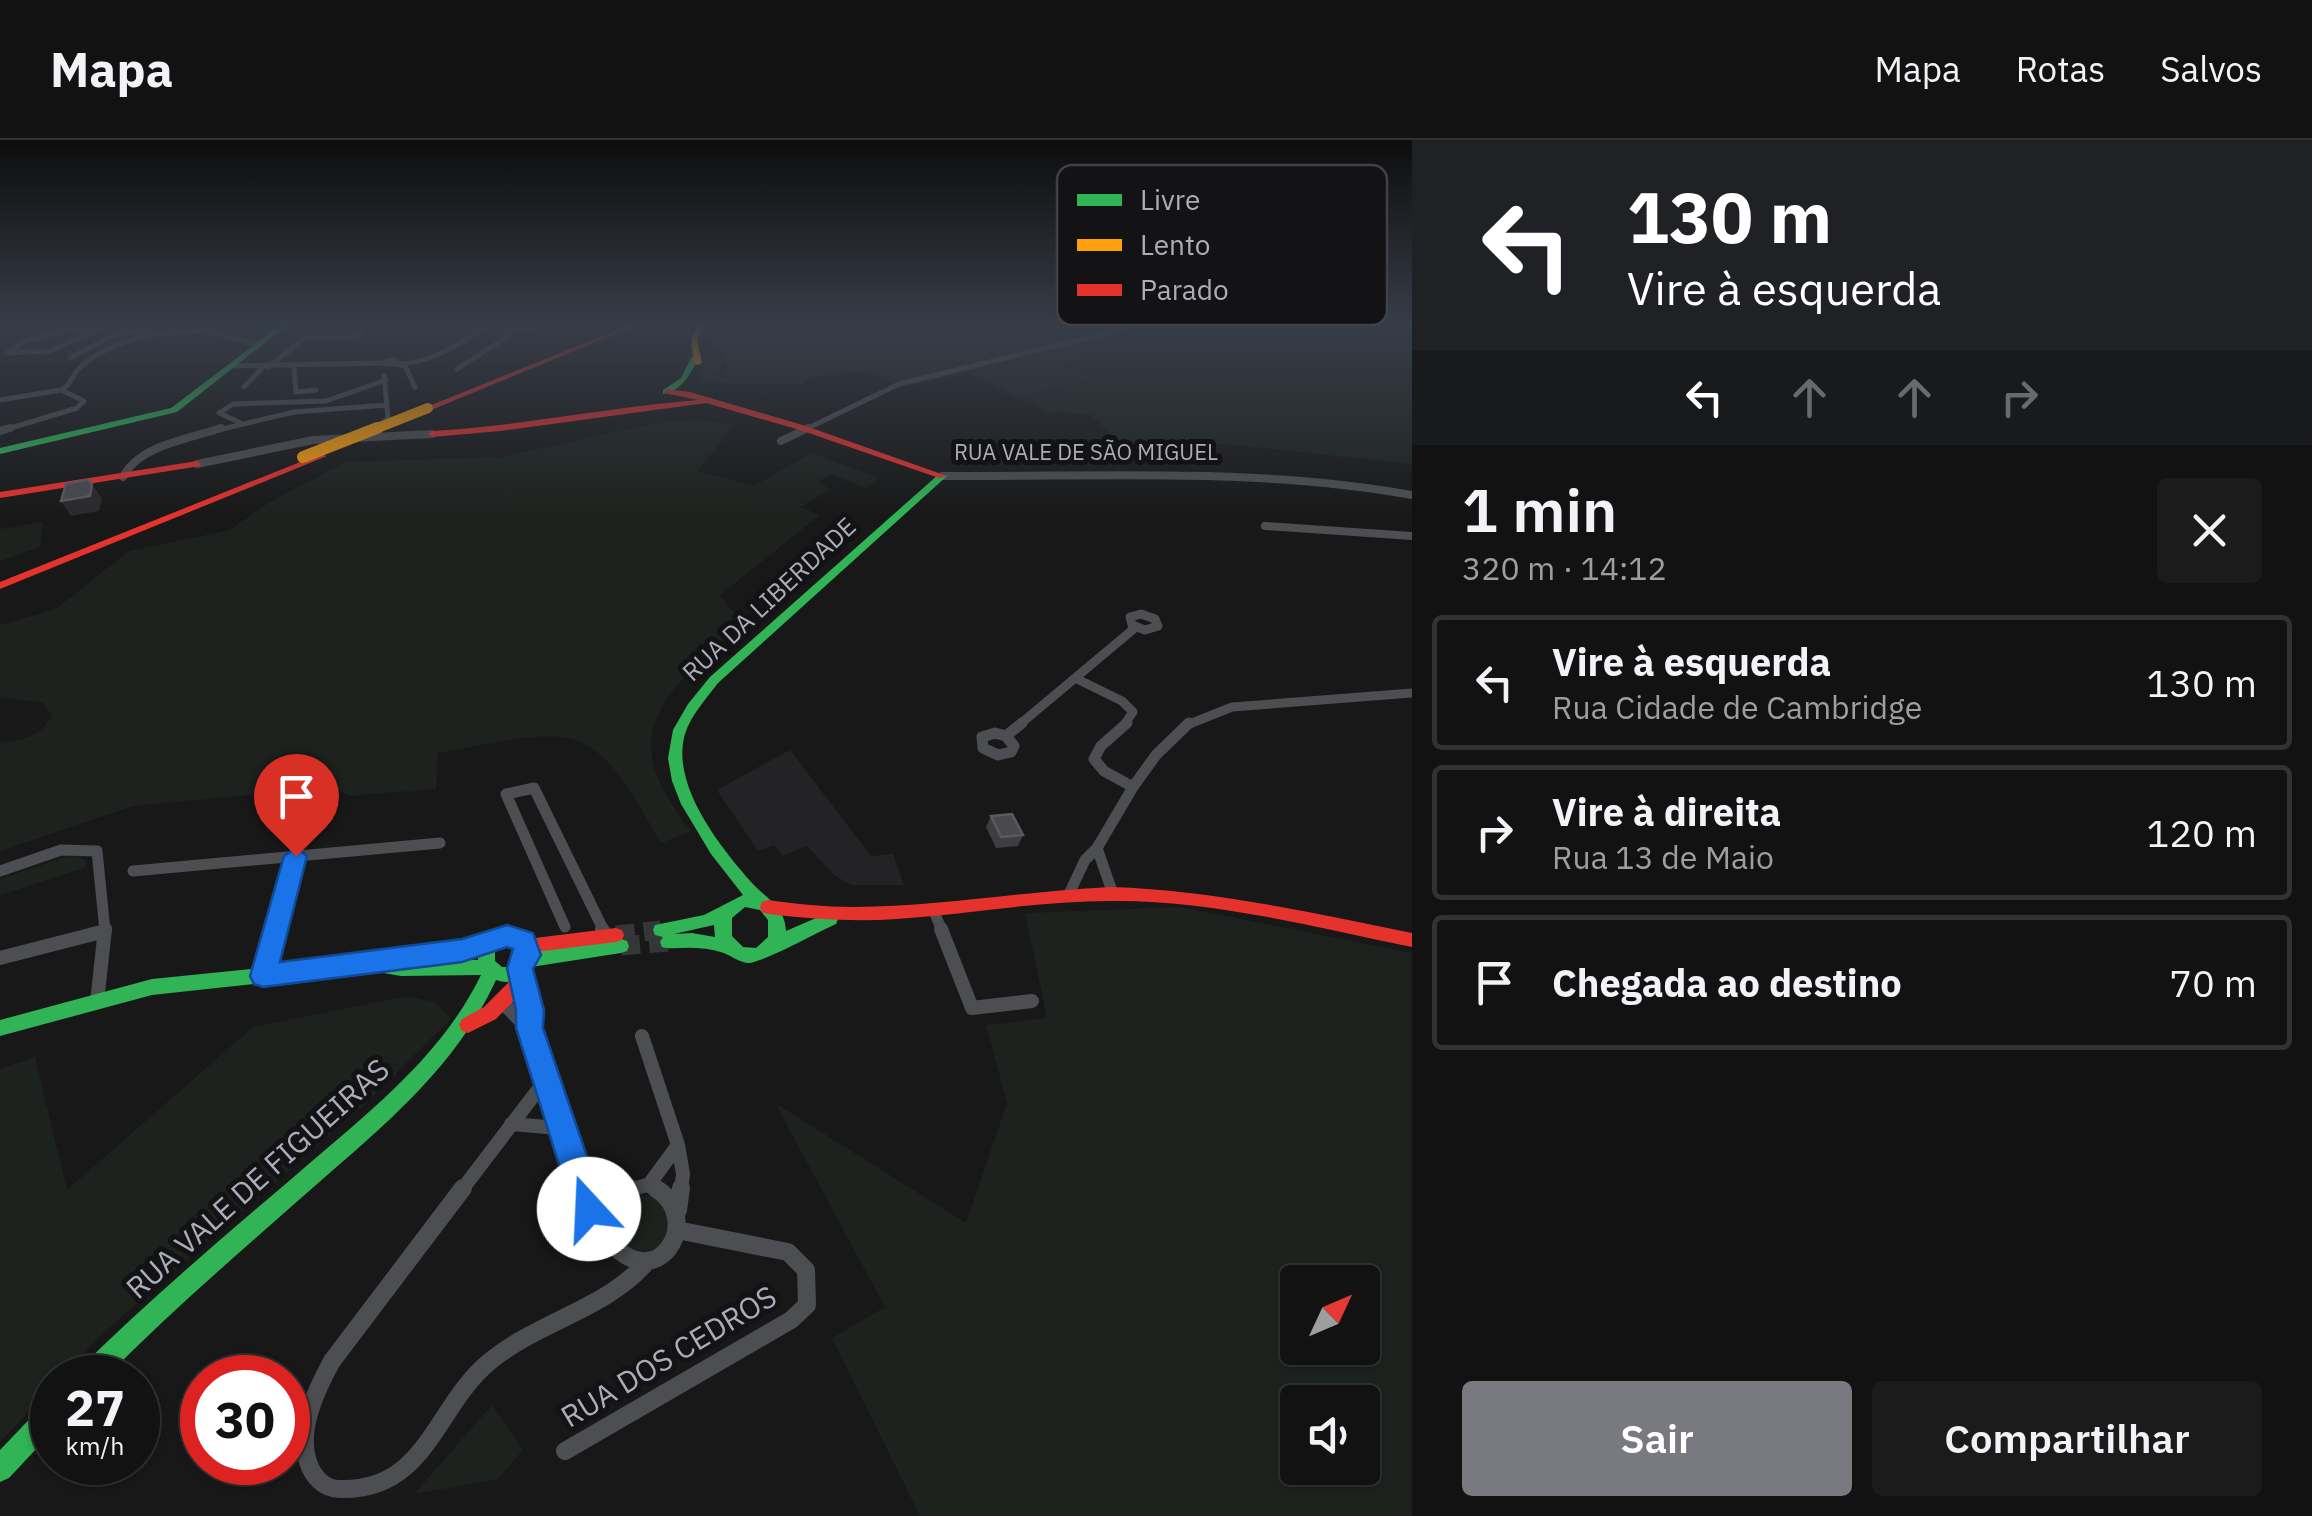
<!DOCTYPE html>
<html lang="pt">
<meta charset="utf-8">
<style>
body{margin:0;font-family:"IBM Plex Sans",sans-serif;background:#1b1b1b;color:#f1f3f6;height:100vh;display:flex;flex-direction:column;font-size:38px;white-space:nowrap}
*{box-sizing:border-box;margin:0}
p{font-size:32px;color:#9c9e9f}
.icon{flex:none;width:55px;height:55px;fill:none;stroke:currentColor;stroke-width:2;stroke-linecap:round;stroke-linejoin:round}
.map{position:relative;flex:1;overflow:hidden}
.sheet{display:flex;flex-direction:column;background:#121212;width:900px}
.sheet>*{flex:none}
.banner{background:#202124;color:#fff;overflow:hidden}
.needle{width:65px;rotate:46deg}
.controls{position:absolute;left:1280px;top:1125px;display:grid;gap:20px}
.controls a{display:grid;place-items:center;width:100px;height:100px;border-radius:10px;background:#121212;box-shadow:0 2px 8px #0004,0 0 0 2px #313232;font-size:50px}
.speed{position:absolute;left:30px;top:1215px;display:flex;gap:20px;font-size:50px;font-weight:700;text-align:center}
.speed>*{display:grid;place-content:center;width:130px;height:130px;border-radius:50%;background:#121212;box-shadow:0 2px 8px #0004,0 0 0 2px #313232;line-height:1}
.speed small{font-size:25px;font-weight:400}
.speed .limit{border:15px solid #d22;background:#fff;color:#111}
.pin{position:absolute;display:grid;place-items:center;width:85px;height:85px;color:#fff;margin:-102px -42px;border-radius:50% 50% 50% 0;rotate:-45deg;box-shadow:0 0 10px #0007}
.pin .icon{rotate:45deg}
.me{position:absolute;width:110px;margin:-55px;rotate:340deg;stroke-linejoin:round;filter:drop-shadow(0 0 8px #0008)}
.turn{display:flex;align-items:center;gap:35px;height:210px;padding:0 50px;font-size:45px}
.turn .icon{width:130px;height:130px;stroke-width:2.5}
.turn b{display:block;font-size:70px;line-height:85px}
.lanes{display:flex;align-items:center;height:95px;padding:0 50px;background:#0003;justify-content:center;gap:50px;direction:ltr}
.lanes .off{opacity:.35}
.round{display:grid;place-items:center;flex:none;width:105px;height:105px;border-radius:10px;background:#1b1b1b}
.headline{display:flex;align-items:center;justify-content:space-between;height:170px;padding:0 50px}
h1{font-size:60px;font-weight:600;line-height:75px}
.action{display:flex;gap:20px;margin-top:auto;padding:20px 50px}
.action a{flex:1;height:115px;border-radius:10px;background:#787a80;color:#fff;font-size:40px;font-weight:600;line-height:115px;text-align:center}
.action a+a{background:#1b1b1b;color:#f1f3f6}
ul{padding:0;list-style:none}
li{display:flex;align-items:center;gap:30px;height:135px;margin:0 20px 15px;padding:0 30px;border:5px solid #313232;border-radius:10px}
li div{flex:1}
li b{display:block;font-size:38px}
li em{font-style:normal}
header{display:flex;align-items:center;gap:60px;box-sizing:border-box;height:140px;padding:0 50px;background:#121212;border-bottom:2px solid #313232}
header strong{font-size:48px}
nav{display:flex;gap:55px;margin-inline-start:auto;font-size:35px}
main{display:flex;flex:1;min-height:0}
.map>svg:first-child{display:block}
.built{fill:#232325}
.green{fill:#1d221e;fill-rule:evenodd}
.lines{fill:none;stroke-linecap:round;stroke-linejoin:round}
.secondary-tunnel-far1{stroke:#353638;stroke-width:15;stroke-dasharray:15 8;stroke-linecap:butt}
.secondary-tunnel{stroke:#353638;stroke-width:19;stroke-dasharray:19 9;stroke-linecap:butt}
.street-far5{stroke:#4d4e51;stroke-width:5}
.street-far4{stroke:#4d4e51;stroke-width:8}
.street-far3{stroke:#4d4e51;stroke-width:9}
.street-far2{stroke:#4d4e51;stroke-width:11}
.street-far1{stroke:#4d4e51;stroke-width:14}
.street{stroke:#4d4e51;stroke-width:18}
.fast{fill:#30b455;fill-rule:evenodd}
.slow{fill:#ff9f0a;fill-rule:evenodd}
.jam{fill:#e5322d;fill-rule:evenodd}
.slow-bridge-far1{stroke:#ff9f0a;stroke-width:10}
.slow-bridge{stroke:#ff9f0a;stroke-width:12}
.wall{fill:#3e3e41}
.shaded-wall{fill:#2a2a2b}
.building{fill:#4a4a4e;stroke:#595a5e;stroke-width:2.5}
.route{fill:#1a73e8;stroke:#114b97;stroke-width:2.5}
.labels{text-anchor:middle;stroke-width:10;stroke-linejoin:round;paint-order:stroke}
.far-street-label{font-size:22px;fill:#abaeb8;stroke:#131214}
.street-label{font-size:25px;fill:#abaeb8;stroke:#131214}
.near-street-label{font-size:30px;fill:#abaeb8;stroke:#131214}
.key{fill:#131214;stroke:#414145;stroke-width:2.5}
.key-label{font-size:28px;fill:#abaeb8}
</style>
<header>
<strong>Mapa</strong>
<nav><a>Mapa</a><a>Rotas</a><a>Salvos</a></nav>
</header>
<main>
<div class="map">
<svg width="1412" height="1376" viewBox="0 0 1412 1376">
<rect width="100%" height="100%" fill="#181818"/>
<path class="built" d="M706 186H1057L1095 203 1078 207 1096 216 1063 224 1094 239 1018 258 967 233 906 247 861 231 807 238 803 244 698 243 705 218H722L719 237H724L726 229 725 215 707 199H699Z
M790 610 871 716 893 714 904 745H851L834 735 807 706 783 716 774 705 758 711 717 650Z"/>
<path class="green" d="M1175 186H1412V324L1225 304H1121L1091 275C1077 275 1064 270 1051 274L1018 258 1092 239 1061 224 1094 216 1076 208 1131 192H1166Z
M700 280 734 285 698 331 754 346 812 313 878 338 866 348 831 334 818 342 830 349 800 367 820 375 720 455 748 491C722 498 704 515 686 535 632 594 646 632 691 691L661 703C641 671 619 622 585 604 551 586 476 607 438 613L436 649 349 656 339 650 269 653 133 666 0 711V602C23 600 40 598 52 575L42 562 0 558V485L56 469 129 411 230 390 268 363 345 322 500 317 658 283Z
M43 382 40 407 0 421V389Z
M68 716 82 718 87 723 84 728 0 755V739Z
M1180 767 1412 813V1376H920L832 1198 885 1167 775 963 966 1083 1007 963 986 885 1047 878 1025 773ZM1298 1142H1362V1208H1298ZM1298 1262H1362V1328H1298Z
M407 856 435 862 451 879 361 968 104 1192 61 1237 52 1238V1247L0 1302V929L35 917 67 1050 253 887Z
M615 1083a28 28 0 1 1 56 0a28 28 0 1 1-56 0Z
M492 1265 523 1310 498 1339 414 1354Z"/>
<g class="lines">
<path class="secondary-tunnel-far1" d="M649 791 661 790"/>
<path class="secondary-tunnel" d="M616 795 661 790
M621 806 668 802"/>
<path class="street-far5" d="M1128 186H1158
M516 187 565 186
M200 189 259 205
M72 190H97
M50 211 7 213 23 202 76 187
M45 213 105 186
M70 218 116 194 144 190
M398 223 393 219 381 223C418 230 457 207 487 186
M397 224 405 226 415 247
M234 226 381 223
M268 227 306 197 357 196 364 186
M294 227 296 252 316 250
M457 229 505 198 514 186
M244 247 263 227
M61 250C72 245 71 236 80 227 116 197 161 191 207 191
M0 260 61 250 84 261 77 268 1 291
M239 282 219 273 233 264 326 261 386 240
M378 286 388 279 384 235
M214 291 294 272 387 265
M802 291 899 244 1132 187"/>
<path class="street-far4" d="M0 291 10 288
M781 301 808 288
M197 324 313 300 432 294
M942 336C1098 337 1258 327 1412 355
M123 337C139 305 189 299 221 288
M1265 386 1412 396"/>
<path class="street-far3" d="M1141 474 1155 479 1158 486 1145 490 1132 485 1130 477Z
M1075 538 1122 561 1133 572 1124 585
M1019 585 1136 487
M1187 585 1232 567 1412 553"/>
<path class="street-far2" d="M1127 583 1101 606 1094 619 1104 631 1133 647
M995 593 1006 596 1014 606 1011 612 998 615 983 608 982 597Z
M1006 596 1022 583
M1097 708 1113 754
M0 731 61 710 97 711 105 791
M133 731 440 703
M1068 756 1085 720 1097 708 1133 647 1156 615 1189 583
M933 769 942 791
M565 787 506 654 534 648 604 791
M275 791 296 716"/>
<path class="street-far1" d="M602 789 606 796
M941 789 972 868 1032 861
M0 818 105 791
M263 835 276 789
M522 841C527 859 526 877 531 895 543 947 559 1002 582 1051
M97 862 105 789
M503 863 529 889
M642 896 678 1005 648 1046
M511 984 559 988
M678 1005 683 1034 681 1051
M566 1006 606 1041 627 1050
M461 1051 544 942
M626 1051 647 1045 661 1051"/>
<path class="street" d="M463 1048 332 1221C316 1250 297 1290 308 1322 313 1337 324 1349 340 1349 426 1352 435 1267 489 1222 537 1182 603 1170 644 1125
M580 1048 607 1098
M623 1048 627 1050
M678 1070 681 1048
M607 1098C657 1161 706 1078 655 1048
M607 1098 613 1067 630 1048
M565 1311 791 1180 807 1165 806 1130 788 1112 677 1090"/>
<path class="fast" d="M279 186H286L177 272 0 314V308L171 268Z
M692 216 699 218C690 234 682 251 663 254V250L681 238Z
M939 334 947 336 718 543C706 559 691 575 685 594 670 645 721 708 752 743 767 759 785 767 786 791L830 772 836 774 838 779 836 784C820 791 760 824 748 823 739 822 733 817 726 814 717 810 703 808 694 808 683 807 673 810 662 807L660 802 663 797 655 795 653 790 655 785 704 775 743 755 711 714 681 664 672 641 668 618 673 590 688 564 710 537ZM745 767 760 770 768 780V797L756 808 743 807 732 796V778ZM714 785 715 797 692 793 674 794Z
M504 788 525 794 534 811 621 799 627 801 629 806 627 811 621 813 531 827C524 840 511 845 496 840 455 929 381 988 309 1051 240 1112 170 1172 105 1238H76L79 1229C148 1161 222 1098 296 1035 365 975 440 919 481 835L401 836 372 831 152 855 0 896V880L152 839 372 817 485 796ZM502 802H510L517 809V821L510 827H502L495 821V809ZM478 812V820H434Z
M52 1262V1292L9 1338 0 1342V1310L43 1265Z"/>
<path class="slow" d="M699 186H705L697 199 702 223 698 225 694 223 691 199Z"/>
<path class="jam" d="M627 186H635L431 270 424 268Z
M667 249 690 252 806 286 947 336 939 338 800 290 706 263 500 291 432 297 428 294 432 291C521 286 609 267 698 260L664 253Z
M320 314 327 316 0 449V442Z
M197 321 201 324 200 326 0 358V352Z
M1110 747C1213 750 1312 773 1412 793V807C1313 787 1213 760 1111 761 1039 761 969 774 897 779 854 782 811 779 768 774L762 772 760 767 762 762 768 760C796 764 825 767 853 767 939 767 1024 751 1110 747Z
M616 788 622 790 624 795 622 800 616 802 527 813 521 811 519 806 521 801 527 799Z
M520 819 526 822C530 830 532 839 528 846L496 879 468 893 462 891 459 885 462 879 484 867 513 838 511 827 514 822Z"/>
<path class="slow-bridge-far1" d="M370 291 428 268"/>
<path class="slow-bridge" d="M303 317 377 288"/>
</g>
<path class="wall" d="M991 676 1023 695 1018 706 996 708 986 687Z"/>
<path class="shaded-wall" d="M92 344 102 359 99 371 71 376 61 361Z"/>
<path class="building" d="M88 340 92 344 90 356 61 361 66 344Z
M1012 674 1023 695 1001 697 991 676Z"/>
<linearGradient id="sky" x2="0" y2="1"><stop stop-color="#0d0d0d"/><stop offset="0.49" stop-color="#373d48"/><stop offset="1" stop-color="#373d48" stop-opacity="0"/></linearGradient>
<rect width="1412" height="378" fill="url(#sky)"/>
<path class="route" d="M296 707 307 716 280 822 462 799 507 785 533 793 541 815 533 829 544 870 543 888 605 1069 600 1081 589 1085 578 1081 573 1069 516 888V870L507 828 513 809 507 807 462 822 263 847 254 844 250 836 284 716Z"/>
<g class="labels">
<g class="far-street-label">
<text x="1086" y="320">RUA VALE DE SÃO MIGUEL</text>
</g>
<g class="street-label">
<text transform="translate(769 459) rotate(-43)" y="9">RUA DA LIBERDADE</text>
</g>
<g class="near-street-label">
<text transform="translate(258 1039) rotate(-42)" y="10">RUA VALE DE FIGUEIRAS</text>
<text transform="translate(669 1217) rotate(-31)" y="10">RUA DOS CEDROS</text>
</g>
</g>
<rect x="1057" y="25" width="330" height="160" rx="15" class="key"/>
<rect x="1077" y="54" width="45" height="12" fill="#30b455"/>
<rect x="1077" y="99" width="45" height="12" fill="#ff9f0a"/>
<rect x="1077" y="144" width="45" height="12" fill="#e5322d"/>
<g class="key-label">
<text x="1140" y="70">Livre</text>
<text x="1140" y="115">Lento</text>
<text x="1140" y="160">Parado</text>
</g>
</svg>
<div class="controls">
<a><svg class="needle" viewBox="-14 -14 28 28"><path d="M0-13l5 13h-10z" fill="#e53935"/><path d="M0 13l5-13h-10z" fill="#9c9e9f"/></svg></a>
<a><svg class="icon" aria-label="sound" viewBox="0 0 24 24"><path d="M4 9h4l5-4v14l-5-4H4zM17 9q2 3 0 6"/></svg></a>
</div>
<div class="speed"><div>27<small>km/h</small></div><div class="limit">30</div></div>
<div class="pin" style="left:296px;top:716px;background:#d93025"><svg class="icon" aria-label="arrive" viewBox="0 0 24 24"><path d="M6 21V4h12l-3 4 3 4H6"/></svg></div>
<svg class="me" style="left:589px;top:1069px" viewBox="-20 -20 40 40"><circle r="19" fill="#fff"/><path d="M0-13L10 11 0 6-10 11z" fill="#1a73e8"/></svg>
</div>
<section class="sheet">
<div class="banner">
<div class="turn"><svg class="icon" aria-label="left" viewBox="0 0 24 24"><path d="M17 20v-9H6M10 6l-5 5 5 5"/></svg><div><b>130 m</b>Vire à esquerda</div></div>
<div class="lanes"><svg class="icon" aria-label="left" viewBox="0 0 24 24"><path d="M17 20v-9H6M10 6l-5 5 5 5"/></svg><svg class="icon off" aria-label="ahead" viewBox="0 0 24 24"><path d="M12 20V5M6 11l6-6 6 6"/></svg><svg class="icon off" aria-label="ahead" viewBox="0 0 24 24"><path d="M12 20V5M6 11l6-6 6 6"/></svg><svg class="icon off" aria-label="right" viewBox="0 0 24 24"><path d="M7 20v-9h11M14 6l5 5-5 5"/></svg></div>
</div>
<div class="headline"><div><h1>1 min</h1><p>320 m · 14:12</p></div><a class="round"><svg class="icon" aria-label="close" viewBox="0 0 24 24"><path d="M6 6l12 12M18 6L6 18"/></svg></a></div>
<ul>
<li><svg class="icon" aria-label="left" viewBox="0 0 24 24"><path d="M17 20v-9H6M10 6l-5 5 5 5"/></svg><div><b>Vire à esquerda</b><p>Rua Cidade de Cambridge</p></div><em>130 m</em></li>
<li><svg class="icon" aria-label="right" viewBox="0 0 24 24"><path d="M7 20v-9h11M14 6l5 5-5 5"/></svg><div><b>Vire à direita</b><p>Rua 13 de Maio</p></div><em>120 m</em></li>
<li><svg class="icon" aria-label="arrive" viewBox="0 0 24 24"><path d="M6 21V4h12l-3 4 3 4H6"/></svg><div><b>Chegada ao destino</b></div><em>70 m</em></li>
</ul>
<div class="action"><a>Sair</a><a>Compartilhar</a></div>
</section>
</main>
